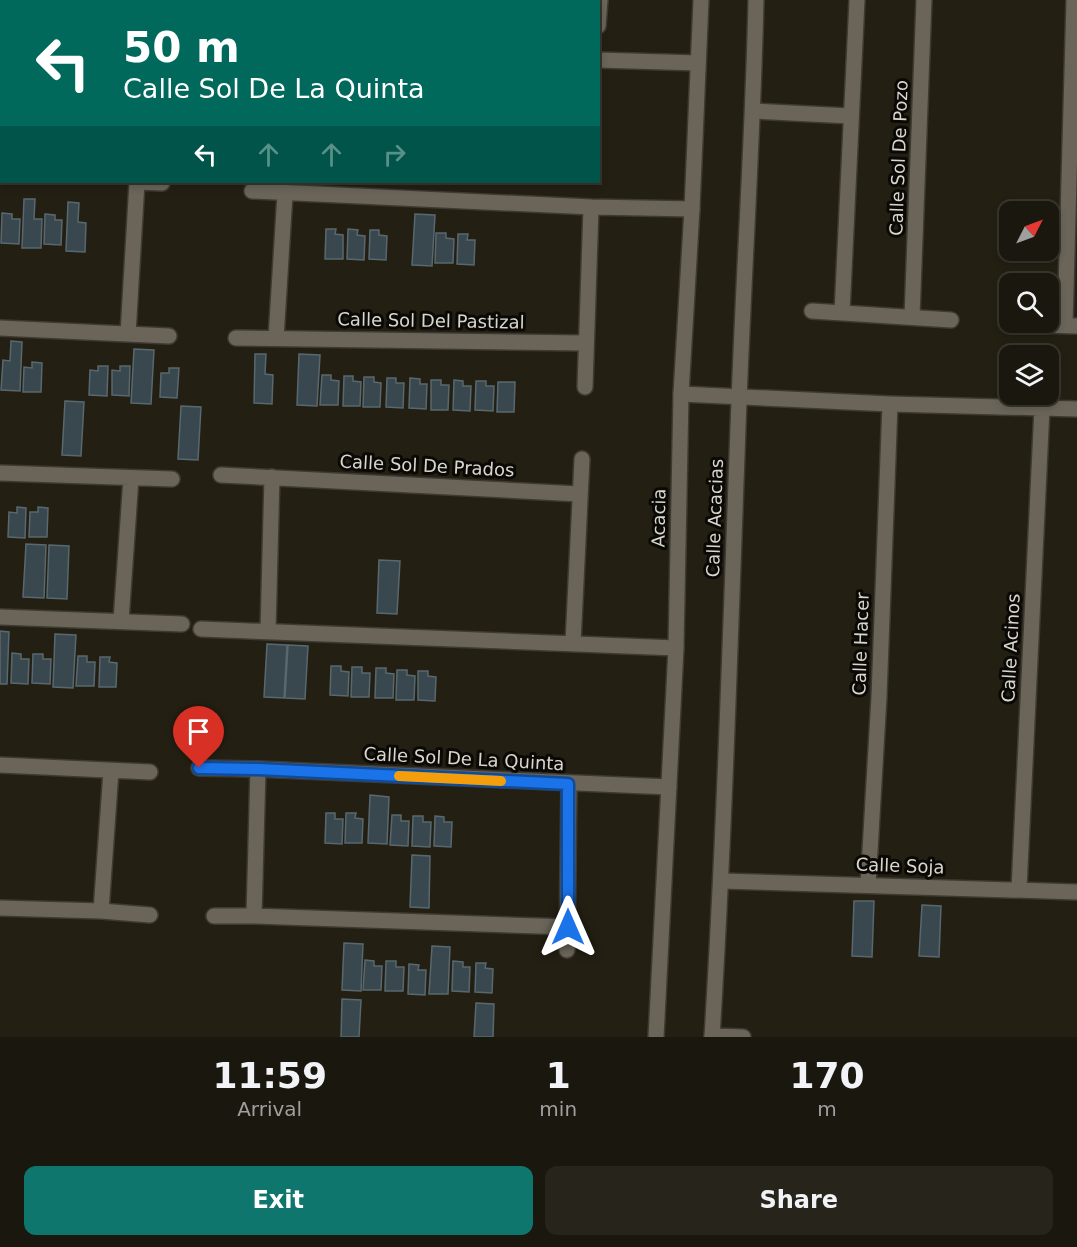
<!DOCTYPE html>
<style>
body{margin:0;font-family:"DejaVu Sans",sans-serif;background:#27241c;color:#f1f3f6;height:100vh;display:flex;flex-direction:column;font-size:22px;white-space:nowrap}
*{box-sizing:border-box;margin:0}
p{font-size:20px;color:#9f9f9e}
.icon{flex:none;width:33px;height:33px;fill:none;stroke:currentColor;stroke-width:2;stroke-linecap:round;stroke-linejoin:round}
.map{position:relative;height:1037px;overflow:hidden}
.drawer{display:flex;flex-direction:column;background:#1a170e;flex:1}
.drawer>*{flex:none}
.top-card{position:absolute;left:0px;top:0px;width:600px;height:183px;box-shadow:0 3px 9px #0003,0 0 0 2px #38362e;background:#00695c;color:#fff;overflow:hidden}
.needle{width:39px;rotate:48deg}
.controls{position:absolute;left:999px;top:201px;display:grid;gap:12px}
.controls a{display:grid;place-items:center;width:60px;height:60px;border-radius:12px;background:#1a170e;box-shadow:0 3px 9px #0003,0 0 0 2px #38362e;font-size:30px}
.pin{position:absolute;display:grid;place-items:center;width:51px;height:51px;color:#fff;margin:-62px -26px;border-radius:50% 50% 50% 0;rotate:-45deg;box-shadow:0 0 6px #0007}
.pin .icon{rotate:45deg}
.me{position:absolute;width:66px;margin:-33px;rotate:0deg;stroke-linejoin:round;filter:drop-shadow(0 0 4px #0008)}
.turn{display:flex;align-items:center;gap:21px;height:126px;padding:0 24px;font-size:27px}
.turn .icon{width:78px;height:78px;stroke-width:2.5}
.turn b{display:block;font-size:42px;line-height:51px}
.lanes{display:flex;align-items:center;height:57px;padding:0 24px;background:#0003;justify-content:center;gap:30px;direction:ltr}
.lanes .off{opacity:.35}
.eta{display:flex;justify-content:space-evenly;align-items:center;height:102px;text-align:center}
.eta b{font-size:36px;font-weight:700;line-height:42px}
.action{display:flex;gap:12px;margin-top:auto;padding:12px 24px}
.action a{flex:1;height:69px;border-radius:12px;background:#0f766e;color:#fff;font-size:24px;font-weight:700;line-height:69px;text-align:center}
.action a+a{background:#27241c;color:#f1f3f6}
.map>svg:first-child{display:block}
.building{fill:#39484e;stroke:#58686e;stroke-width:1.5}
.lines{fill:none;stroke-linecap:round;stroke-linejoin:round}
.minor-casing{stroke:#3d3a33;stroke-width:18}
.tertiary-casing{stroke:#3d3a33;stroke-width:18}
.minor{stroke:#6a6558;stroke-width:15}
.tertiary{stroke:#6a6558;stroke-width:15}
.route-casing{stroke:#114b97;stroke-width:15}
.route{stroke:#1a73e8;stroke-width:10}
.slow{stroke:#f59e0b;stroke-width:10}
.labels{text-anchor:middle;stroke-width:6;stroke-linejoin:round;paint-order:stroke}
.street-label{font-size:18px;fill:#d9d6ce;stroke:#0b0905}
</style>
<div class="map">
<svg width="1077" height="1037" viewBox="0 0 1077 1037">
<rect width="100%" height="100%" fill="#231f13"/>
<path class="building" d="M24 199H35L34 219H42L41 248H22Z
M68 202 79 203 78 222 86 223 85 252 66 251Z
M2 213 12 214V219H20L19 244 1 243Z
M45 214 55 215V220H62L61 245 44 244Z
M415 214 435 215 432 266 412 265Z
M326 229H336L335 234 343 235V259H325Z
M348 229 358 230 357 235 365 236 364 260 347 259Z
M370 230H379V235L387 236 386 260 369 259Z
M436 233H446V238L454 239 453 263H435Z
M458 234H468L467 240H475L474 265 457 264Z
M11 341 22 342 20 391 1 390 3 360 10 361Z
M134 349 154 350 151 404 131 403Z
M255 354H266L265 374 273 375 272 404 254 403Z
M299 354 320 355 317 406 297 405Z
M32 362 42 363 41 392H23L24 367 32 368Z
M98 366H108L107 396 89 395 90 370 98 371Z
M120 366H130L129 396 112 395V370L120 371Z
M169 368H179L177 398 160 397 161 373H169Z
M322 375H331V380L339 381 338 405H320Z
M344 376H353V381L361 382 360 406H343Z
M364 377H374V382L381 383 380 407H363Z
M387 378H396V383H404L403 408 386 407Z
M410 378 420 379V384H427L426 409 409 408Z
M431 380H441V385H449L448 410H431Z
M454 380 463 381V386H471L470 411 453 410Z
M476 381H486V386H494L493 411 475 410Z
M498 382H515L514 412H497Z
M65 401 84 402 81 456 62 455Z
M181 406 201 407 198 460 178 459Z
M17 507 26 508 25 538 8 537 9 512 17 513Z
M38 507 48 508 47 537H29L30 512H38Z
M26 544 46 545 44 598 23 597Z
M49 545 69 546 67 599 47 598Z
M379 560 400 561 397 614 377 613Z
M0 631 9 632 7 684H0Z
M55 634 76 635 73 688 53 687Z
M267 644 287 645 284 698 264 697Z
M288 645 308 646 305 699 285 698Z
M12 653 21 654V659H29L28 684 11 683Z
M33 654H43V659H51L50 684 32 683Z
M78 656H87V662H95L94 686H76Z
M100 657H110L109 662 117 663 116 687H99Z
M331 666H341V671L349 672 348 696 330 695Z
M352 667H362V673H370L369 697H351Z
M376 668H386V673L394 674 393 698H375Z
M397 670H407V675L415 676 414 700H396Z
M418 671H428V676L436 677 435 701 418 700Z
M370 795 389 797 387 844 368 843Z
M326 813H335V819H343L342 844 325 843Z
M346 813H356L355 818 363 819 362 843H345Z
M392 815H401V821H409L408 846 390 845Z
M413 816H423V822H431L430 847 412 846Z
M435 816 444 817V822H452L451 847 434 846Z
M412 855 430 856 429 908 410 907Z
M854 901H874L872 957 852 956Z
M922 905 941 906 939 957 919 956Z
M344 943 363 944 361 991 342 990Z
M432 946 450 947 448 994H429Z
M365 960 374 961V966H382L381 990H363Z
M386 961H396V967H404L403 991H385Z
M453 961 463 962V967H470L469 992 452 991Z
M476 963H486L485 968 493 969 492 993 475 992Z
M409 964 419 965 418 970H426L425 995 408 994Z
M342 999 361 1000 359 1037H341Z
M476 1003 494 1004 493 1037H474Z"/>
<g class="lines">
<g class="minor-casing">
<path id="minor" d="M289 2V0
M598 26 600 0
M598 60 698 63
M754 111 850 116
M0 176H2
M139 182 162 183
M252 191 591 207 692 209
M812 311 951 320
M842 313 857 0
M912 317 924 0
M1037 325 1077 326
M1065 325 1074 0
M0 328 169 336
M128 334 137 182
M236 338 586 343
M276 338 285 194
M585 387 591 207
M681 394 890 404 1077 409
M0 473 172 479
M221 475 579 494
M0 617 182 624
M121 621 131 478
M201 629 676 648
M268 631 272 477
M573 643 582 459
M0 765 150 772
M199 768 258 769 669 787
M722 881 1077 892
M868 885 879 697 890 404
M1019 889 1042 408
M0 908 101 911 150 915
M101 911 111 771
M214 916H254L568 927
M254 916 258 769
M567 950 569 784
M712 1036 743 1037"/>
</g>
<g class="tertiary-casing">
<path id="tertiary" d="M656 1037 676 648 681 394 692 209 701 0
M712 1037C725 825 731 613 739 401 744 267 753 134 756 0"/>
</g>
<use href="#minor" class="minor"/>
<use href="#tertiary" class="tertiary"/>
</g>
<g class="lines">
<g class="route-casing">
<path id="route" d="M199 768 258 769 568 784V927"/>
</g>
<use href="#route" class="route"/>
<path class="slow" d="M399 776 501 781"/>
</g>
<g class="labels">
<g class="street-label">
<text transform="translate(899 158) rotate(-88)" y="6">Calle Sol De Pozo</text>
<text transform="translate(431 321) rotate(1)" y="6">Calle Sol Del Pastizal</text>
<text transform="translate(427 466) rotate(3)" y="6">Calle Sol De Prados</text>
<text transform="translate(659 518) rotate(-89)" y="6">Acacia</text>
<text transform="translate(715 518) rotate(-88)" y="6">Calle Acacias</text>
<text transform="translate(861 644) rotate(-88)" y="6">Calle Hacer</text>
<text transform="translate(1011 648) rotate(-87)" y="6">Calle Acinos</text>
<text transform="translate(464 759) rotate(3)" y="6">Calle Sol De La Quinta</text>
<text transform="translate(900 866) rotate(2)" y="6">Calle Soja</text>
</g>
</g>
</svg>
<div class="controls">
<a><svg class="needle" viewBox="-14 -14 28 28"><path d="M0-13l5 13h-10z" fill="#e53935"/><path d="M0 13l5-13h-10z" fill="#9f9f9e"/></svg></a>
<a><svg class="icon" aria-label="search" viewBox="0 0 24 24"><circle cx="10" cy="10" r="6"/><path d="M15 15l6 6"/></svg></a>
<a><svg class="icon" aria-label="layers" viewBox="0 0 24 24"><path d="M12 4l9 5-9 5-9-5zM3 14l9 5 9-5"/></svg></a>
</div>
<div class="pin" style="left:199px;top:768px;background:#d93025"><svg class="icon" aria-label="arrive" viewBox="0 0 24 24"><path d="M6 21V4h12l-3 4 3 4H6"/></svg></div>
<svg class="me" style="left:568px;top:927px" viewBox="-20 -20 40 40"><path d="M0-17L14 15 0 8-14 15z" fill="#1a73e8" stroke="#fff" stroke-width="4"/></svg>
<div class="top-card">
<div class="turn"><svg class="icon" aria-label="left" viewBox="0 0 24 24"><path d="M17 20v-9H6M10 6l-5 5 5 5"/></svg><div><b>50 m</b>Calle Sol De La Quinta</div></div>
<div class="lanes"><svg class="icon" aria-label="left" viewBox="0 0 24 24"><path d="M17 20v-9H6M10 6l-5 5 5 5"/></svg><svg class="icon off" aria-label="ahead" viewBox="0 0 24 24"><path d="M12 20V5M6 11l6-6 6 6"/></svg><svg class="icon off" aria-label="ahead" viewBox="0 0 24 24"><path d="M12 20V5M6 11l6-6 6 6"/></svg><svg class="icon off" aria-label="right" viewBox="0 0 24 24"><path d="M7 20v-9h11M14 6l5 5-5 5"/></svg></div>
</div>
</div>
<section class="drawer">
<div class="eta">
<div><b>11:59</b><p>Arrival</p></div>
<div><b>1</b><p>min</p></div>
<div><b>170</b><p>m</p></div>
</div>
<div class="action"><a>Exit</a><a>Share</a></div>
</section>
